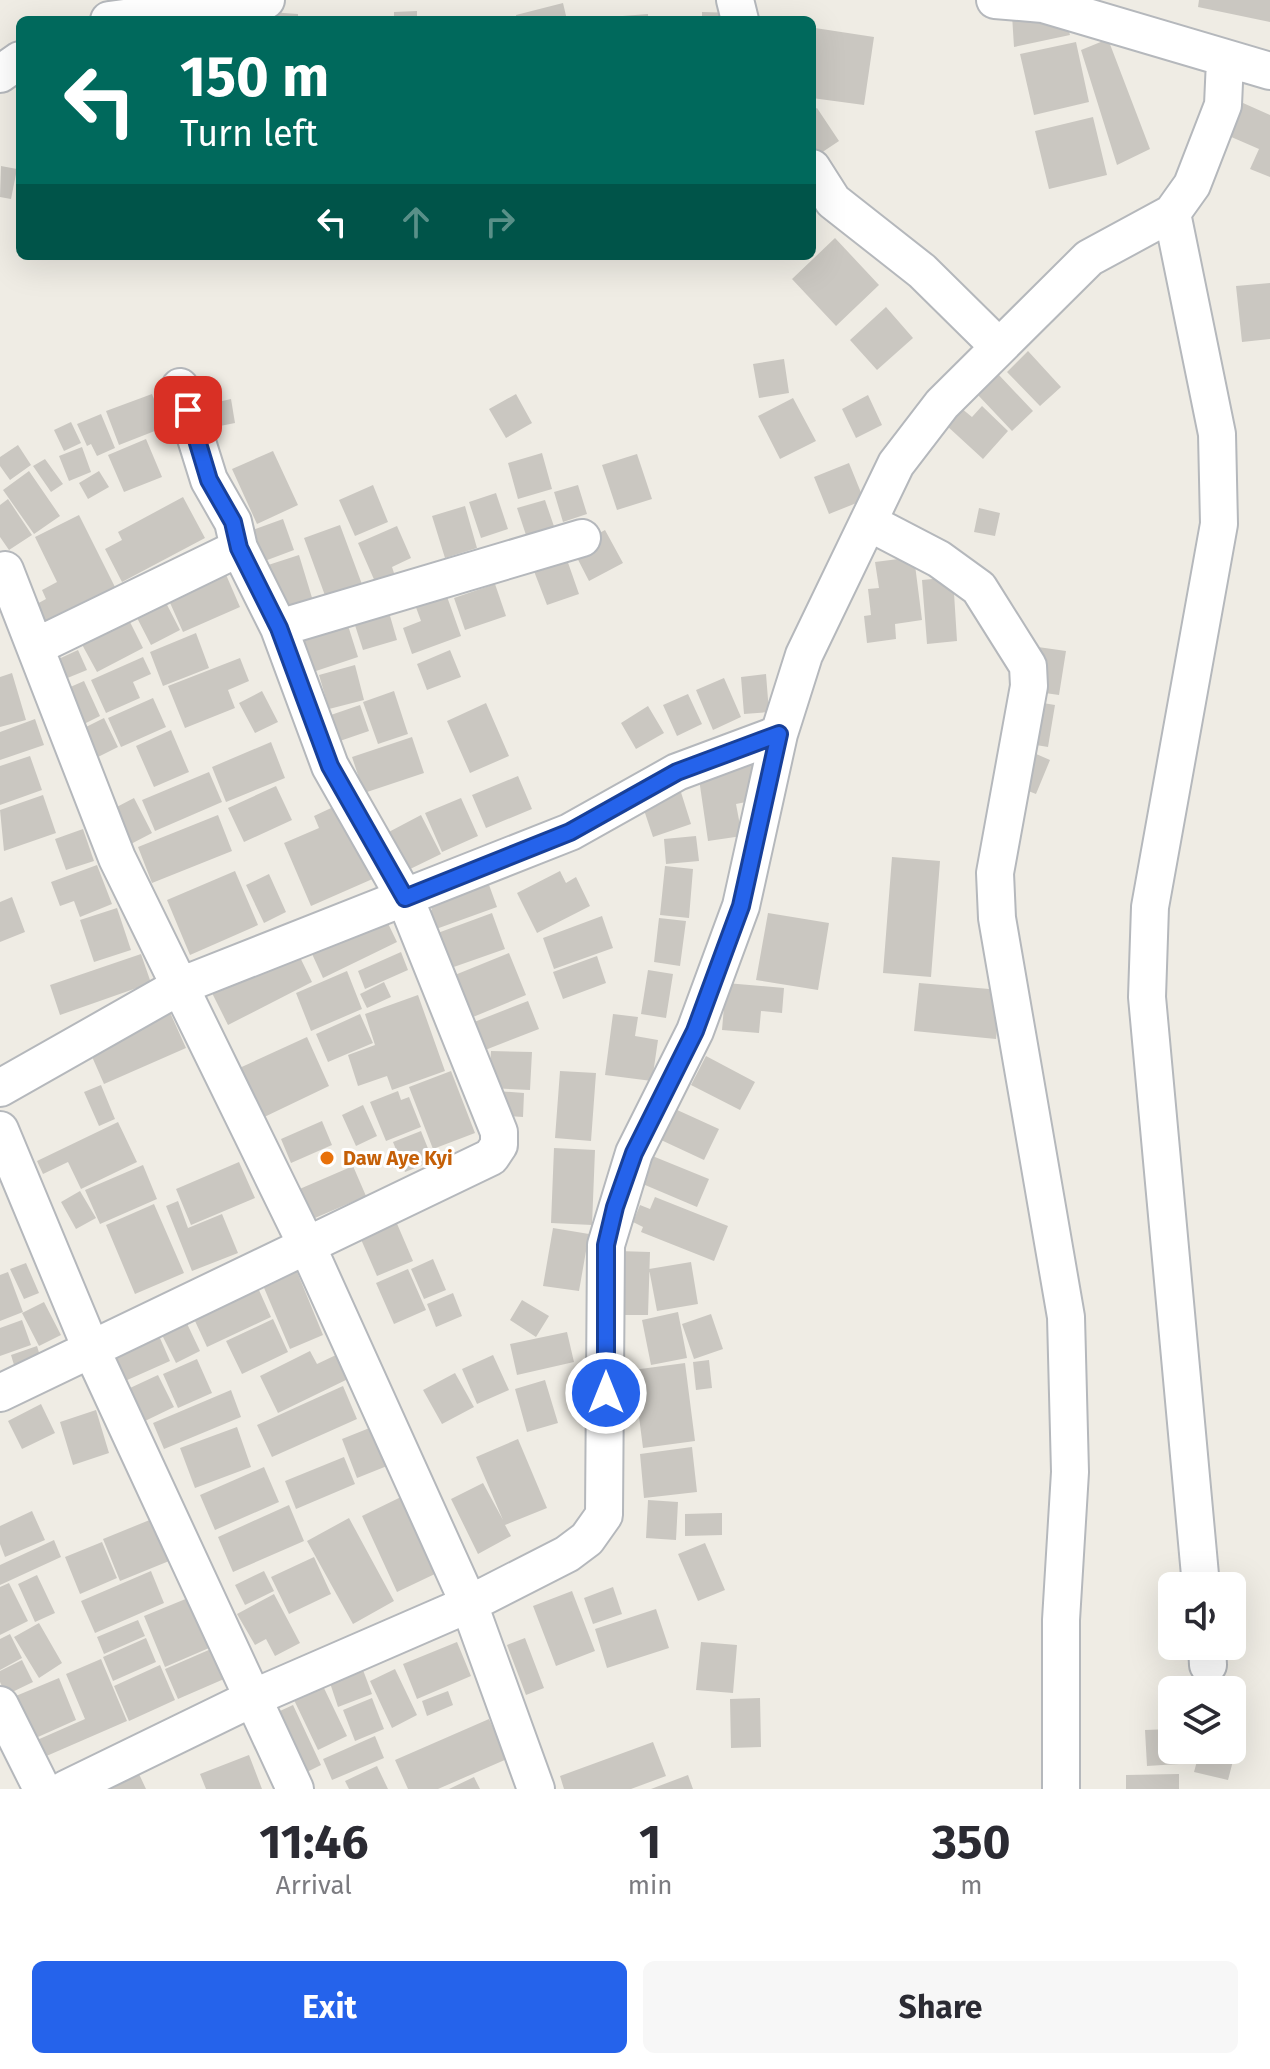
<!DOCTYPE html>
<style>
body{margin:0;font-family:"Fira Sans",sans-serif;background:#f7f7f7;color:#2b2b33;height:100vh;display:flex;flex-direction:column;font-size:30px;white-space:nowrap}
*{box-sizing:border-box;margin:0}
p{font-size:26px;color:#7c7c81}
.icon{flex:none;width:44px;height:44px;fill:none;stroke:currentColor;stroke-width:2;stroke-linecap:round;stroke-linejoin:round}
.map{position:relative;height:1789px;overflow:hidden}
.side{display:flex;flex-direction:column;background:#fff;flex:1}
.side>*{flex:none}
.hud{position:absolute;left:16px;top:16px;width:800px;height:244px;border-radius:12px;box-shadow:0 8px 32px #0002;background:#00695c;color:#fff;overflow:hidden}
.fabs{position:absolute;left:1158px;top:1572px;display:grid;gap:16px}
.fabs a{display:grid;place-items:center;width:88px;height:88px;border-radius:12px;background:#fff;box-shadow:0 8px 32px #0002;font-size:40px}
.pin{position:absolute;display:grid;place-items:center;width:68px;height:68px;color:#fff;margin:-34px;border-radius:16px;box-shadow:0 4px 12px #0006}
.me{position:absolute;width:88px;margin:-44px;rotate:0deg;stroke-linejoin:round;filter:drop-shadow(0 0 6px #0008)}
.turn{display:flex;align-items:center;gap:28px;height:168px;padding:0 32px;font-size:36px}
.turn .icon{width:104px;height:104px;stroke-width:2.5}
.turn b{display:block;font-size:56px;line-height:68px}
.lanes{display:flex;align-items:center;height:76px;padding:0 32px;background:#0003;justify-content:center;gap:40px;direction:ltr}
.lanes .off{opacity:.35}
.eta{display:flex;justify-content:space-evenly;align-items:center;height:136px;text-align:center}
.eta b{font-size:48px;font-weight:700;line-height:56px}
.action{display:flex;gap:16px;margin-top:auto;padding:16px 32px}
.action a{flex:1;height:92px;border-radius:12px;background:#2563eb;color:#fff;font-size:32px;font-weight:700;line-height:92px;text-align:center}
.action a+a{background:#f7f7f7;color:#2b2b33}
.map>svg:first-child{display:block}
.building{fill:#cac7c1}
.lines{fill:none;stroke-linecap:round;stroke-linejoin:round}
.minor-casing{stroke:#b5b8bc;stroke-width:40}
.minor{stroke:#fff;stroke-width:36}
.route-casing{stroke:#184099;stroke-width:20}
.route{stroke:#2563eb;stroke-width:14}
.food-dot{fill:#e8710a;stroke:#fff;stroke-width:3}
.labels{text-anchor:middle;stroke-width:6;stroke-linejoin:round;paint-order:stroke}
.food-label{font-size:20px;font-weight:bold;fill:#c56008;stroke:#fff;text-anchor:start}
</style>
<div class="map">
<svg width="1270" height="1789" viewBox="0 0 1270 1789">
<rect width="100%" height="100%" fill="#efece4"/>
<path class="building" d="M1199 0H1270V22L1198 7Z
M563 3 567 20H517L516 15Z
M417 11V20H394V12Z
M270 12 298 14V20H270Z
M702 12 737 13V20H702Z
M648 14V20H597V18Z
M1012 15 1066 21 1070 35 1014 47Z
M815 28 874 37 864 105 812 98Z
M1108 39 1150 149 1117 165 1081 50Z
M1076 42 1089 102 1034 115 1020 54Z
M1243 103 1270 115V177L1250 169 1259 149 1229 136Z
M817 108 839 141 812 159V111Z
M1093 117 1107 175 1049 189 1035 131Z
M1 166 17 169 11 199 0 197Z
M835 238 879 285 836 326 792 279Z
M1270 283V339L1242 342 1236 286Z
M886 307 913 338 877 370 850 340Z
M1028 351 1061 387 1040 406 1007 372Z
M784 359 789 393 759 398 753 364Z
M998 374 1033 411 1012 431 977 394Z
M152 394 165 427 119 445 106 411Z
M516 394 532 423 506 438 489 409Z
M868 395 882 425 856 438 842 409Z
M793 398 816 441 780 459 758 416Z
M231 399 235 423 205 429 201 406Z
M982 406 1008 431 983 459 946 425 961 408 972 417Z
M101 414 115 448 97 456 91 444 87 446 77 424Z
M71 422 81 443 64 451 54 430Z
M146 439 162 477 124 492 108 455Z
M18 445 31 465 10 480 0 466V457Z
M82 447 91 472 69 481 59 456Z
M273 451 298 505 257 524 232 469Z
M542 453 552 489 518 499 508 463Z
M637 454 652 499 617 510 602 465Z
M45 459 63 484 51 492 33 466Z
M849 463 864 500 829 514 814 477Z
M29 471 60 516 34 534 3 490Z
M99 471 109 487 88 499 79 483Z
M373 485 388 522 355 536 339 500Z
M578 485 587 514 563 522 554 492Z
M496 493 508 529 481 538 469 502Z
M183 497 205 538 122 582 105 549 122 540 118 532Z
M8 499 32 535 9 550 0 537V505Z
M545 500 558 538 530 547 517 508Z
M465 506 477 548 445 558 432 516Z
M979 508 1000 513 995 536 974 532Z
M79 515 115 587 33 629 24 611 46 599 42 590 57 582 35 537Z
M283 519 294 550 254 565 242 534Z
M340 525 363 587 327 601 304 538Z
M397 526 411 558 392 567 395 576 376 584 358 543Z
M605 530 623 563 589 581 572 548Z
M565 554 579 594 547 605 532 566Z
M299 555 313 601 277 613 262 567Z
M914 557 922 620 895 624 896 639 867 643 864 616 871 615 868 589 879 588 875 562Z
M224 570 240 607 183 632 167 596Z
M953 577 957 641 927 644 922 580Z
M495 584 506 616 465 630 454 598Z
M445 591 461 636 412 654 403 628 421 621 414 602Z
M163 597 180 630 151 645 134 612Z
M388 609 397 640 363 650 353 619Z
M126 614 143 648 97 672 79 639Z
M345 616 358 657 304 675 290 635Z
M196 633 209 668 163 686 150 652Z
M1038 647 1066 651 1059 695 1031 691Z
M78 650 87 670 60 681 52 662Z
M450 650 461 677 427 690 417 664Z
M143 657 151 674 133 682 140 698 106 713 91 680Z
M240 658 249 681 228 690 235 708 185 728 168 686Z
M355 665 364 700 329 709 319 675Z
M12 673 26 720 0 727V677Z
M766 674 769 712 744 714 741 677Z
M724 678 741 717 713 730 696 690Z
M84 681 100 716 76 728 59 692Z
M262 691 278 722 255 733 239 703Z
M394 691 408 734 378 744 363 702Z
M688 694 702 724 677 736 663 705Z
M153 698 166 727 121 747 108 718Z
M1031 701 1055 705 1048 747 1024 743Z
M486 703 509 756 470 773 447 721Z
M360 705 369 731 334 743 325 717Z
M648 706 664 733 636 749 621 723Z
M104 718 118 747 98 757 84 728Z
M35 719 44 745 0 760V732Z
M171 730 189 772 154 787 136 746Z
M412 737 424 773 364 793 352 757Z
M271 742 285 778 226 802 212 767Z
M1027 750 1050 760 1036 794 1013 785Z
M30 756 42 790 0 805V766Z
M760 763 756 800 736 804 742 836 708 841 698 772Z
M209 772 222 802 155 831 142 800Z
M518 776 532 809 486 828 472 795Z
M276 786 292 820 244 842 228 808Z
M679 786 691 824 653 837 640 798Z
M43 795 56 833 4 851 0 810Z
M134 798 152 833 129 845 111 810Z
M461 798 478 836 442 852 425 813Z
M344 802 377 877 311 906 284 843 319 828 314 816Z
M218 815 232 851 152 883 138 847Z
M421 815 441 854 404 872 385 834Z
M83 829 94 861 66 870 55 839Z
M696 836 699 861 666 864 664 839Z
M892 857 940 861 931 977 883 973Z
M97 865 112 904 80 917 74 901 60 906 51 882Z
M665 866 693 869 689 918 660 915Z
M235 871 258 925 190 955 167 900Z
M484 871 497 907 425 933 418 915 432 910 426 892Z
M560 871 566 883 576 877 590 906 537 933 517 893Z
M269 874 286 912 264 923 246 885Z
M12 897 25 932 0 942V902Z
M117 908 131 950 94 962 80 920Z
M381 909 397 942 323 978 308 945Z
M492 913 505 949 448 969 435 934Z
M768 913 829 923 818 990 756 980Z
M602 916 613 948 554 969 543 938Z
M659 918 686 921 680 966 654 962Z
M297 951 312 982 228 1025 212 993Z
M401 952 408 970 365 989 358 971Z
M509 953 526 995 461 1022 445 979Z
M141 954 151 983 60 1015 50 985Z
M597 956 606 983 563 999 553 972Z
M648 970 673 974 666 1018 641 1014Z
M347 971 362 1009 311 1031 296 993Z
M384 982 391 997 367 1008 360 994Z
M726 983 784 988 782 1013 761 1011 759 1033 722 1030Z
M919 983 1001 990 996 1039 914 1031Z
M418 995 445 1071 392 1090 387 1076 358 1086 348 1055 375 1045 365 1014Z
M528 1001 539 1029 475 1054 464 1026Z
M168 1008 186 1048 104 1084 86 1043Z
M360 1014 373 1043 328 1062 316 1034Z
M613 1014 638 1017 635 1036 658 1040 652 1081 605 1075Z
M307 1037 329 1086 258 1120 235 1070Z
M491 1051 532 1052 530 1090 489 1088Z
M706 1056 755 1082 740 1110 691 1085Z
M451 1071 475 1133 433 1149 409 1087Z
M560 1071 596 1073 591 1141 555 1138Z
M101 1085 115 1119 99 1126 84 1092Z
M398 1091 401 1100 409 1097 421 1127 386 1141 370 1102Z
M496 1091 524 1093 523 1117 495 1115Z
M363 1105 377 1136 356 1146 342 1115Z
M675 1109 719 1129 704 1160 661 1140Z
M322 1121 332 1145 291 1163 281 1139Z
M118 1122 137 1162 81 1189 68 1162 43 1174 37 1161Z
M421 1131 433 1161 405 1172 393 1142Z
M554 1148 595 1150 592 1225 551 1223Z
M650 1155 709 1179 697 1207 638 1182Z
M239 1162 255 1198 191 1225 176 1189Z
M143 1165 157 1199 100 1224 85 1190Z
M353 1166 366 1196 308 1221 295 1191Z
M80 1191 96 1218 76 1229 61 1202Z
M655 1197 728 1226 714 1261 641 1232 643 1227 633 1222 640 1205 650 1209Z
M178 1201 188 1228 222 1214 238 1253 192 1271 166 1206Z
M154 1204 184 1273 135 1294 106 1225Z
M392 1212 413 1261 377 1276 356 1228Z
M553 1228 589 1234 579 1291 543 1286Z
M618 1251 650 1252 648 1315H616Z
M433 1259 446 1290 424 1299 411 1269Z
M293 1262 323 1335 290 1349 259 1276Z
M691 1262 698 1304 657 1311 649 1269Z
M26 1263 39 1293 24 1299 10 1269Z
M408 1269 426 1310 394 1324 376 1283Z
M8 1272 23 1312 0 1321V1275Z
M254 1279 271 1317 207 1347 189 1308Z
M453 1293 462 1316 436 1327 427 1304Z
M522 1300 549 1316 536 1337 510 1320Z
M44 1302 61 1335 39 1346 22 1313Z
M181 1311 200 1351 176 1363 156 1323Z
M678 1312 687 1358 651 1365 642 1320Z
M711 1314 723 1349 694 1359 682 1324Z
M273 1319 288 1352 242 1374 226 1341Z
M22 1320 31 1345 0 1356V1328Z
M156 1329 170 1361 125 1381 111 1349Z
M567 1332 574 1362 517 1375 510 1344Z
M37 1346 40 1356 14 1365 11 1355Z
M310 1351 317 1364 336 1355 348 1379 278 1413 260 1376Z
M493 1355 509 1390 477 1404 462 1369Z
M197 1359 212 1393 178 1408 163 1374Z
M709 1360 712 1388 696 1390 693 1362Z
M685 1363 695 1441 643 1448 633 1370Z
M455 1373 474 1407 442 1424 423 1390Z
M158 1375 174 1407 145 1421 130 1388Z
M545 1380 558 1423 527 1432 515 1389Z
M343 1386 357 1419 272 1457 257 1425Z
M231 1390 241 1417 164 1449 153 1423Z
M41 1404 55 1433 22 1449 8 1421Z
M96 1410 109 1453 73 1465 60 1422Z
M237 1427 251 1467 195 1488 180 1448Z
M372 1427 387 1466 357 1478 342 1439Z
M518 1439 547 1508 505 1525 511 1536 478 1554 451 1499 483 1483 503 1520 476 1457Z
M692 1447 697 1492 644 1498 640 1454Z
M344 1457 355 1484 296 1509 285 1481Z
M264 1467 279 1502 215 1530 200 1495Z
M403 1496 439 1572 397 1592 362 1516Z
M648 1500 678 1502 676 1540 646 1538Z
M289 1505 304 1541 233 1572 218 1537Z
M32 1511 45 1540 5 1557 0 1544V1526Z
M722 1513V1535L685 1536V1514Z
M157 1517 174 1559 120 1581 103 1539Z
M349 1518 394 1601 353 1624 307 1541Z
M54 1540 61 1557 0 1585V1565Z
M102 1542 117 1578 80 1594 65 1557Z
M705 1543 725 1590 698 1601 678 1554Z
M314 1557 331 1594 289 1614 271 1577Z
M151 1571 164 1603 95 1633 81 1601Z
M264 1571 274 1591 245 1605 235 1585Z
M37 1575 55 1613 35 1622 18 1584Z
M9 1583 28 1621 0 1635V1587Z
M613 1587 622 1614 593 1624 584 1598Z
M572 1591 595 1651 556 1666 533 1606Z
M274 1594 300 1643 275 1656 266 1639 255 1645 237 1614Z
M188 1598 209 1648 165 1667 144 1616Z
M656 1609 669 1648 607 1668 595 1629Z
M138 1620 145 1636 104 1654 97 1637Z
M39 1623 62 1663 39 1678 14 1637Z
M10 1634 22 1658 0 1670V1639Z
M146 1638 156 1662 113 1681 103 1657Z
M525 1638 544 1688 526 1695 507 1645Z
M457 1642 471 1676 417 1699 403 1664Z
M701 1642 737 1645 733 1693 696 1690Z
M211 1649 224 1679 178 1699 165 1669Z
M101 1659 127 1721 35 1761 28 1744 85 1719 66 1674Z
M22 1660 33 1682 6 1695 0 1682V1671Z
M160 1665 175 1700 129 1721 114 1686Z
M395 1669 417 1715 392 1728 370 1681Z
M363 1670 372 1694 338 1707 330 1683Z
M59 1678 76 1720 29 1741 11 1698Z
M323 1686 347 1736 318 1750 294 1700Z
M448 1691 453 1705 427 1716 422 1701Z
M372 1698 384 1729 355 1741 343 1710Z
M760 1698 761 1747 731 1748 730 1699Z
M293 1705 321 1765 297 1777 269 1716Z
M489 1719 507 1759 438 1789H408L395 1760Z
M1172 1729V1750H1178L1179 1764 1147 1766 1145 1730Z
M1232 1732 1240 1734 1228 1780 1194 1772 1200 1750H1232Z
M375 1736 384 1758 332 1780 323 1759Z
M653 1742 666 1776 631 1789H564L560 1776Z
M249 1755 262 1789H206L200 1774Z
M377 1766 388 1789H349L345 1781Z
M139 1774 146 1789H101Z
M1179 1774V1789H1126V1775Z
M688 1775 693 1789H651Z
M474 1777 480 1789H449Z"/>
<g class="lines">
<g class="minor-casing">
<path id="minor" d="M735 0 740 20
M995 0 1043 4 1270 71
M109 20 266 0
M0 74 20 60
M812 168 833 201 922 271 997 345
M1172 213 1217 434 1219 524 1150 907 1147 997 1201 1586
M180 387 209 480 233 522 239 548
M868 522 939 559 979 588 1028 666 1029 686 995 873 997 918 1066 1317 1070 1472 1061 1620V1789
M5 570 117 858 308 1248 469 1604 536 1789
M279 628 582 538
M0 1088 180 986 570 832 677 772 779 734
M0 1130 92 1351 295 1789
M0 1393 491 1157 499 1145V1132L405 898 330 766 279 628 239 548 35 647
M1207 1646 1208 1665
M0 1705 42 1789
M66 1789 255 1697 469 1604 567 1554 587 1539 604 1515 606 1245 634 1153 695 1031 741 906 779 734 804 655 896 464 942 404 1089 258 1172 213 1192 185 1223 105 1225 60"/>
</g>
<use href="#minor" class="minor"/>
</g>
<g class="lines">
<g class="route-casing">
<path id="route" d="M188 410 209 480 233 522 239 548 279 628 330 766 405 898 570 832 677 772 779 734 741 906 695 1031 634 1153 615 1207 606 1245V1393"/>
</g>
<use href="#route" class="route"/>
</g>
<circle class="food-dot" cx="327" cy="1158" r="8"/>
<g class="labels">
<g class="food-label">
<text x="343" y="1165">Daw Aye Kyi</text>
</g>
</g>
</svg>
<div class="fabs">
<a><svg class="icon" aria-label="sound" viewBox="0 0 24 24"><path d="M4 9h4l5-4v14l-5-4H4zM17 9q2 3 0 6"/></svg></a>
<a><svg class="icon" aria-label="layers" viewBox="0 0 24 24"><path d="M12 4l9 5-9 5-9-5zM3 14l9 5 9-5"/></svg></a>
</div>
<div class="pin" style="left:188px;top:410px;background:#d93025"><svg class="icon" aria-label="arrive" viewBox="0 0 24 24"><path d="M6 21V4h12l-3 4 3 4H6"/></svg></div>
<svg class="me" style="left:606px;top:1393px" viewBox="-20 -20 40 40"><circle r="17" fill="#2563eb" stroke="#fff" stroke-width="3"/><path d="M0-11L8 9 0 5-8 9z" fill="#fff"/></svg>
<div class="hud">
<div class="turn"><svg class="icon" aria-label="left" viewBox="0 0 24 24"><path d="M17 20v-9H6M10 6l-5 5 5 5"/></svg><div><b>150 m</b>Turn left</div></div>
<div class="lanes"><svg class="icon" aria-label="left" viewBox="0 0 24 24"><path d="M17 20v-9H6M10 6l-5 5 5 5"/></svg><svg class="icon off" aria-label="ahead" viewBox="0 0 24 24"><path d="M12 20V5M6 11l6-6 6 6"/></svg><svg class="icon off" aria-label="right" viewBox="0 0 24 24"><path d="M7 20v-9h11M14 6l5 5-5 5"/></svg></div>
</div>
</div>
<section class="side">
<div class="eta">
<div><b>11:46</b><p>Arrival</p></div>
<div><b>1</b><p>min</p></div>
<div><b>350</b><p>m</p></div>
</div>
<div class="action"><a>Exit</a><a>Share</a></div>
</section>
